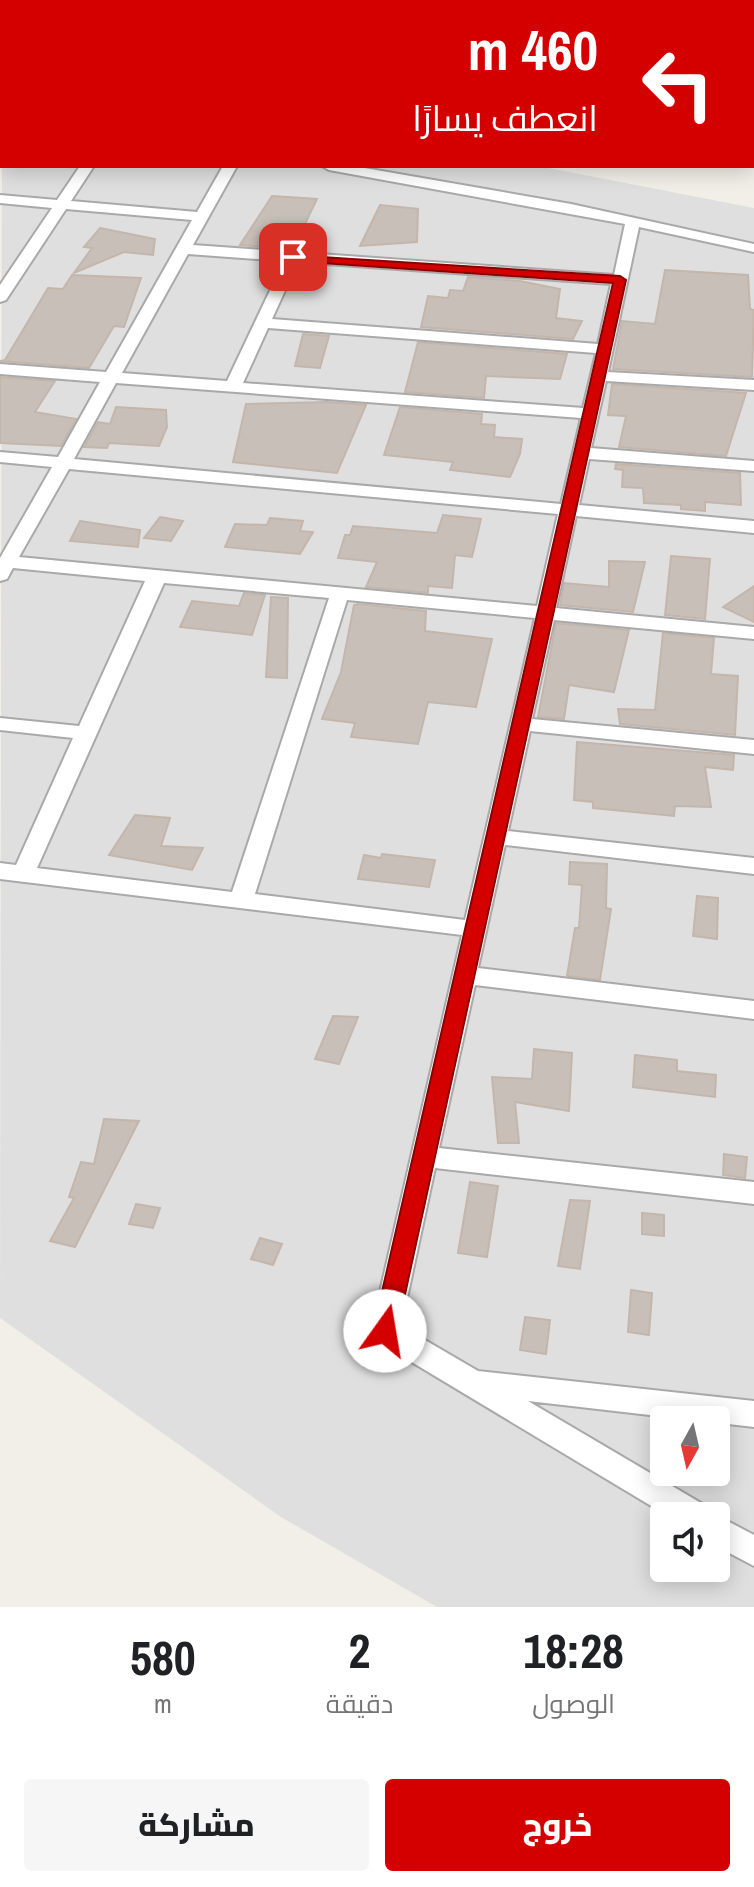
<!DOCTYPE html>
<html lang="ar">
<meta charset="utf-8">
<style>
body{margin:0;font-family:"Archivo Narrow",Cairo,sans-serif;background:#f6f6f6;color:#202124;direction:rtl;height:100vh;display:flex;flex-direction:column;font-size:30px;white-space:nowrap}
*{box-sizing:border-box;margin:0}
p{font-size:26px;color:#757577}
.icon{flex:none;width:44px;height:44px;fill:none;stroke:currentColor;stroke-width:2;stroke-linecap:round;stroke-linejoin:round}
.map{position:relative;height:1607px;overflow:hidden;direction:ltr}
.drawer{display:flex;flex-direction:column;background:#fff;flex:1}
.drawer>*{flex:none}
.top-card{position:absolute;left:0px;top:0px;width:754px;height:168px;box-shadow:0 4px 20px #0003;direction:rtl;background:#d40000;color:#fff;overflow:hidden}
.needle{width:52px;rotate:188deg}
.buttons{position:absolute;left:650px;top:1406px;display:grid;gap:16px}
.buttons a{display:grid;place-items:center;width:80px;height:80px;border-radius:8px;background:#fff;box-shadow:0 4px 20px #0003;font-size:40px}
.pin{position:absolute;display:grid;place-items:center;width:68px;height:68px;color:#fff;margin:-34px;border-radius:16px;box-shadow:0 4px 12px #0006}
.me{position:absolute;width:88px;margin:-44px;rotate:13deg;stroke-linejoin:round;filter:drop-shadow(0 0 6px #0008)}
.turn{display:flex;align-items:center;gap:28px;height:168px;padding:0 24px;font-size:36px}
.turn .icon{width:104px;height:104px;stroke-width:2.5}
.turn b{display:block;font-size:56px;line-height:68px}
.eta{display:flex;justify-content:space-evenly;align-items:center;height:136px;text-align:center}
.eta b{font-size:48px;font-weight:800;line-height:56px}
.button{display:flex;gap:16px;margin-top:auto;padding:16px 24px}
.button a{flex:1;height:92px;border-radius:8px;background:#d40000;color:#fff;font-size:32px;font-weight:800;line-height:92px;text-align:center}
.button a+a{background:#f6f6f6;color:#202124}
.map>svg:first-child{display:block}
.residential{fill:#e0dfdf;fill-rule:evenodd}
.farmland{fill:#eef0d5}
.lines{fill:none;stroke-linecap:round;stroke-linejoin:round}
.canal{fill:#aad3df;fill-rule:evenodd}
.building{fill:#c7bfb8;stroke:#c4b6ab;stroke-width:2}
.minor-casing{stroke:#a9a9a9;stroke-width:4}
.minor{fill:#fff;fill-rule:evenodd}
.route{fill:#d40000;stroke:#8a0000;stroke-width:2}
</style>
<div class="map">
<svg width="754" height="1607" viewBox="0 0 754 1607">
<rect width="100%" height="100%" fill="#f2efe9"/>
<path class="residential" d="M2 101V166H538L754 208V1607H437L281 1517 0 1318ZM664 1420H716V1472H664ZM664 1516H716V1568H664Z"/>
<path class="farmland" d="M296 0H754V80L752 2Z"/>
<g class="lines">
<path class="canal" d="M51 0H75L77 2H53Z
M752 121H754V132H752Z"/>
</g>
<path class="building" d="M272 196 317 199 293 249 240 245Z
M380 205 418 209 417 242 360 246Z
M100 228 155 239 153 255 124 252 74 273 92 248 84 247Z
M665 270 748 275 750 309 754 310 752 377 613 369 622 321 655 324Z
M72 275 141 278 124 327 114 326 89 368 0 361 5 360 48 288 63 289Z
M468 277 520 281 560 289 556 318 582 321 573 339 421 327 428 296 448 298 450 290 463 291Z
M303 334 329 336 320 368 295 366Z
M418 342 567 354 560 379 486 376 484 398 405 392Z
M0 377 55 381 35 412 76 419 61 446 0 443Z
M612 384 746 393 726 456 619 447 626 416 608 415Z
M327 402 366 405 337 473 233 462 246 404Z
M116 407 166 410 167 427 159 446 109 443 107 448 84 447 98 422 110 424Z
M400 407 482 414 481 424 495 425 494 437 522 439 520 454 510 477 450 470 453 462 384 455Z
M616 464 740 473 741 505 705 502V511L681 509V505L644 503 643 488 622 487 623 470 615 469Z
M443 515 481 519 472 557 455 555 452 588 428 586V593L366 587 377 562 338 558 345 535H350L353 526 437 533Z
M160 517 183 521 171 541 144 538Z
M270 518 303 521 300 531 313 532 300 554 225 547 235 524 267 525Z
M80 521 140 530 138 547 70 541Z
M671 556 710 559 705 619 665 615Z
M609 561 645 562 633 612 560 605 564 583 609 587Z
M754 586V622L723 607Z
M244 593 265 595 252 635 180 627 192 601 239 606Z
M271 597 288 598 287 678 266 677Z
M358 604 426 611 425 631 492 639 476 707 428 702 418 744 351 737 355 723 322 719 341 672 354 605Z
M556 623 629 630 614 692 569 685 564 719 538 717Z
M663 633 714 638 711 674 738 676 735 735 620 724 618 709 655 710Z
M577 742 734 755 733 770 705 767 711 807 675 806 674 816 593 808V802L574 800Z
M135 815 170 818 161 846 203 848 192 870 109 855Z
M382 854 435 860 429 887 358 879 364 855 381 858Z
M570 862 607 864 606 908 611 909 600 980 567 976 575 928H579L582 885 569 884Z
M697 896 718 898 717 939 693 936Z
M333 1016 358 1017 339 1064 315 1059Z
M534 1049 572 1053 569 1111 515 1102 519 1143H498L492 1077 532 1079Z
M635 1055 677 1060V1071L716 1075 715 1097 633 1087Z
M104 1119 139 1121 75 1247 50 1241 74 1198 69 1197 81 1162 94 1164Z
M724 1154 747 1157 745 1178 723 1175Z
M470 1182 498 1186 487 1257 458 1253Z
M570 1200 590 1201 580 1269 558 1266Z
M136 1204 160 1208 153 1228 129 1224Z
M642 1213 664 1215V1236L642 1234Z
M260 1238 282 1244 273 1265 251 1259Z
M631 1290 652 1293 649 1335 628 1332Z
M525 1317 550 1320 546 1354 520 1350Z"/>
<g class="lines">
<g class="minor-casing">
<path id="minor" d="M151 0H166L150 2Z
M338 0H364L365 2H339Z
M386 0H399L385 2Z
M634 0H647L633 2Z
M752 61 754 62V70L752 69Z
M2 107V117L0 118V108Z
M80 166H94L71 201 197 212 223 166H237L193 245 614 275 625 224 329 170 322 166H353L571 204 754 244V252L639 227 608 372 754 380V390L606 381 591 448 754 461V471L589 459 579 505 754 521V533L576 516 556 608 754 627V639L554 620 532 719 754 740V754L530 731 508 831 754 858V874L505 845 478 968 754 1001V1019L475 985 439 1148 754 1182V1204L435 1168 401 1326 478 1371 754 1401V1427L528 1401 706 1506 711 1516H668L375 1340 371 1331 462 935 0 879V863L16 865 73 738 0 730V718L79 726 145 581 13 568 7 579 0 581V558L52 467 0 462V452L58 457 100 382 0 374V364L106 372 192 220 66 209 6 300 0 302V285L52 208 0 203V195L57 200ZM188 254 284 261 227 381 122 373ZM298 262 611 284 598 344 272 319ZM268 328 596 353 583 408 243 383ZM116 383 581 418 561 504 74 459ZM69 469 558 514 537 606 19 557ZM164 583 329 598 232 892 37 868ZM347 600 535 618 465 920 255 894Z
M716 1515 754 1535V1566L716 1546V1516H713Z"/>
</g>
<use href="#minor" class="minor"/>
</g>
<path class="route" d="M289 255 620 276 626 280 397 1331 393 1338 385 1341 376 1338 373 1331 613 283 293 261 289 260Z"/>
</svg>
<div class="buttons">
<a><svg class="needle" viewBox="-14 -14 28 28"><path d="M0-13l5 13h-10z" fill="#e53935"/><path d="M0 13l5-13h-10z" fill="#757577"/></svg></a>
<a><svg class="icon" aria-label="sound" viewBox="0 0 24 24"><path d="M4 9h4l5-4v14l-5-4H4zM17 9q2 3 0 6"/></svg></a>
</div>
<div class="pin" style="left:293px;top:257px;background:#d93025"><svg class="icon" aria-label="arrive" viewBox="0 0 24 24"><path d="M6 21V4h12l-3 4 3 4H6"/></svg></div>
<svg class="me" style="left:385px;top:1331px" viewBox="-20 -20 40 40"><circle r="19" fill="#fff"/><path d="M0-13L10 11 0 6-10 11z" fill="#d40000"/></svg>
<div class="top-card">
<div class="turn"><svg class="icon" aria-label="left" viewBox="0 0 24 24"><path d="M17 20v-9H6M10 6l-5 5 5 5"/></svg><div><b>460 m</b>انعطف يسارًا</div></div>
</div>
</div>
<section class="drawer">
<div class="eta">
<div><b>18:28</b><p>الوصول</p></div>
<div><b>2</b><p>دقيقة</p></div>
<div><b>580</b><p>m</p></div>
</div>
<div class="button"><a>خروج</a><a>مشاركة</a></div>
</section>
